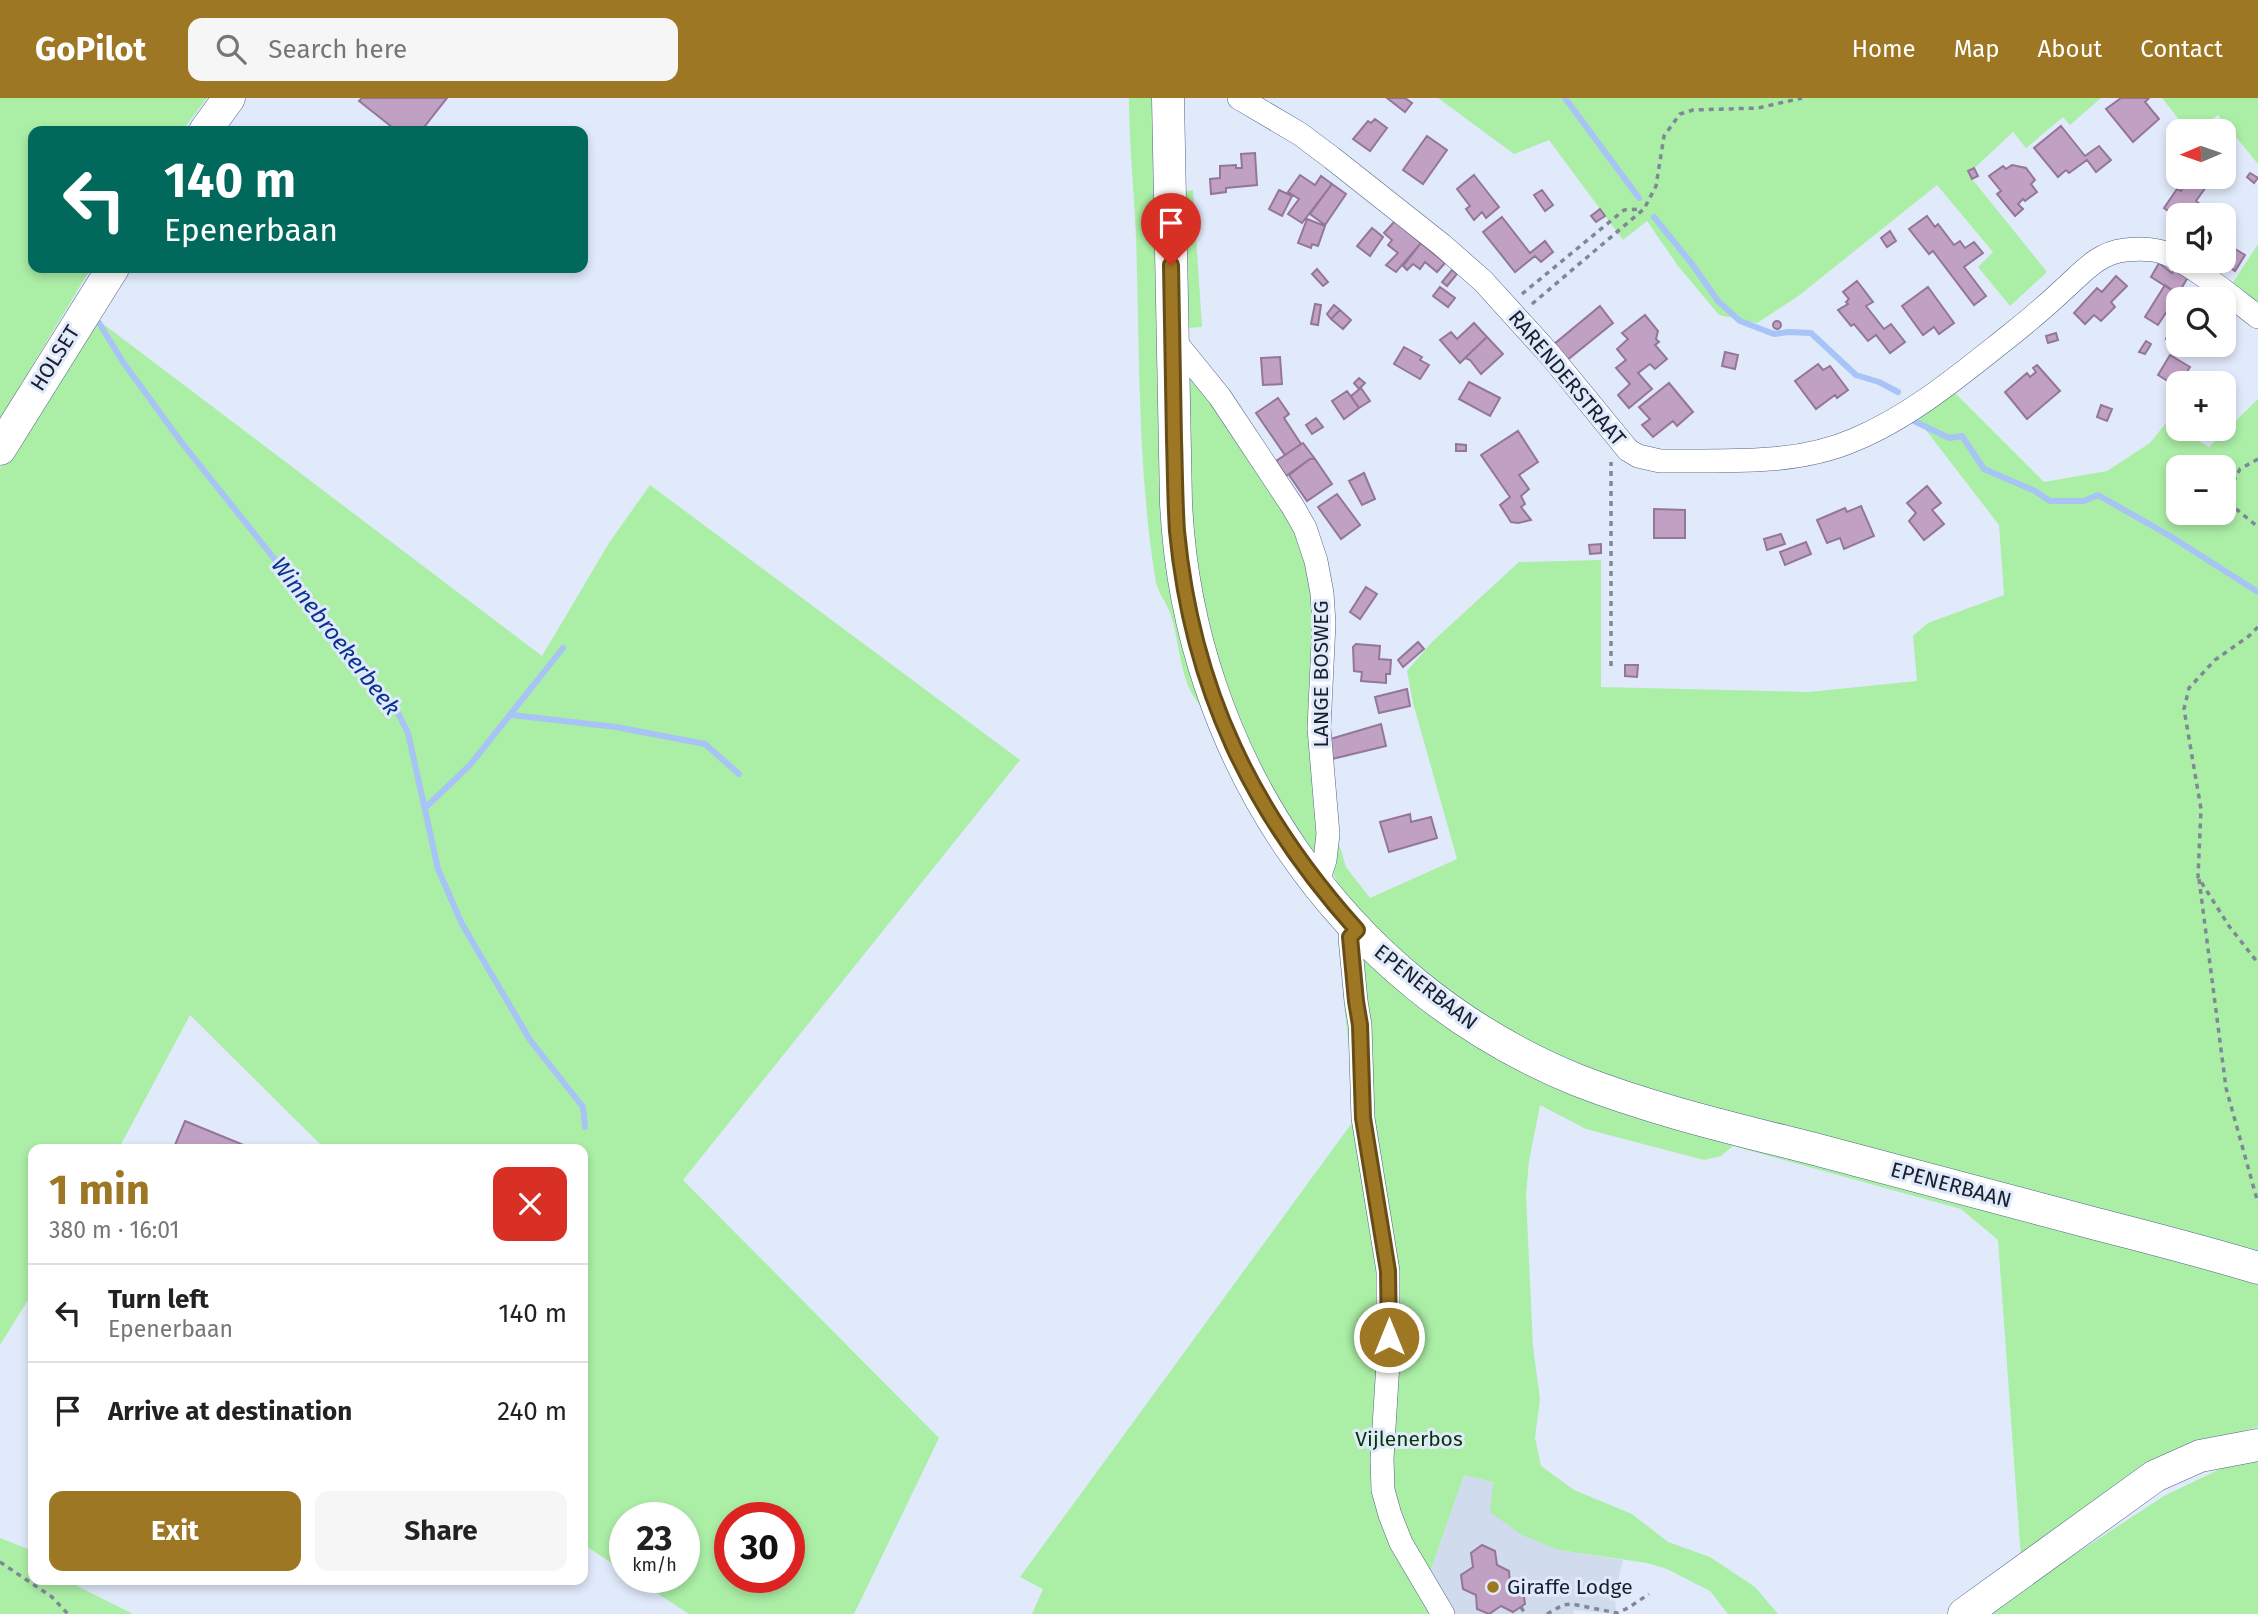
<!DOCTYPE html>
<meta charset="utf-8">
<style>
body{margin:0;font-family:"Fira Sans",sans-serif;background:#f6f6f6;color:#222;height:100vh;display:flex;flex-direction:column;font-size:26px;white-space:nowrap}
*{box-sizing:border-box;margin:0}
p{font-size:23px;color:#767676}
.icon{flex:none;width:38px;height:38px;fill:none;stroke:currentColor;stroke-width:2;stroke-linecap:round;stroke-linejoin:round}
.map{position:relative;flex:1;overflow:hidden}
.side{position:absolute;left:28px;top:1046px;width:560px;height:441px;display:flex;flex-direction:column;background:#fff;border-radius:14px;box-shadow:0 4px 10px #0003}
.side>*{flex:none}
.guide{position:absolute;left:28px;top:28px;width:560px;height:147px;border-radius:14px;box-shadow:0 4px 10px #0003;background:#00695c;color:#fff;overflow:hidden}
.needle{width:46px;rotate:268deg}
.buttons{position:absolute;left:2166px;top:21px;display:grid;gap:14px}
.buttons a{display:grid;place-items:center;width:70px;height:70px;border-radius:14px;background:#fff;box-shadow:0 4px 10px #0003;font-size:35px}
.speed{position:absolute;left:609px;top:1404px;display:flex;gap:14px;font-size:35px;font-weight:700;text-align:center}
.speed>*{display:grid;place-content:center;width:91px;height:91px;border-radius:50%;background:#fff;box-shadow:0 4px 10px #0003;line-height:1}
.speed small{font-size:18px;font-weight:400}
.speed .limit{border:10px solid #d22;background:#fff;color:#111}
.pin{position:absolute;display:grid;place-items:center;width:60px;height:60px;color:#fff;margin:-72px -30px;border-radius:50% 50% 50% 0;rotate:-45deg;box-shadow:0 0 7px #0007}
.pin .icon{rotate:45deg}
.me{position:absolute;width:77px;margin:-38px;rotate:0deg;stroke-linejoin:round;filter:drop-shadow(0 0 5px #0008)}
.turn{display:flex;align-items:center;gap:24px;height:147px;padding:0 21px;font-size:32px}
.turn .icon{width:91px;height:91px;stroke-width:2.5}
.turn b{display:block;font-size:49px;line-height:60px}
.round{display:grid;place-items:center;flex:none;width:74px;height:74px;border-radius:14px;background:#f6f6f6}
.summary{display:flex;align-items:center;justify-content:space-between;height:119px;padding:0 21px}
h1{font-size:42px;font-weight:700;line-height:52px;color:#9d7724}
.primary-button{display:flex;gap:14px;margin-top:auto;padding:14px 21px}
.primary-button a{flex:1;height:80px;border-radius:14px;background:#9d7724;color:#fff;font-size:28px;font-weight:700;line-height:80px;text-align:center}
.primary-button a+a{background:#f6f6f6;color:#222}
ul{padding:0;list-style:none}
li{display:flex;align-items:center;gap:21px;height:98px;padding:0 21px;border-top:2px solid #e0e0e0}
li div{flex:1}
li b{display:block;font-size:26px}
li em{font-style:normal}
header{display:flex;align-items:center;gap:42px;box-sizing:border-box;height:98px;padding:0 35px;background:#9d7724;color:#fff}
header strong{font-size:33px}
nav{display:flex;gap:38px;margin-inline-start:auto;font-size:24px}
.search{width:490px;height:63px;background:#f6f6f6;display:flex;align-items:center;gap:18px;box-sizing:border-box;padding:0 24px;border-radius:14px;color:#767676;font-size:26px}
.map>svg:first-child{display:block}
.built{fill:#d1dbee}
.green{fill:#abeea6;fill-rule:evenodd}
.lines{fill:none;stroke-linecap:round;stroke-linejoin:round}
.stream{stroke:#a8c3f6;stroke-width:6}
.building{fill:#c0a1c4;stroke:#947698;stroke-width:2}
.street-casing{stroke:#506386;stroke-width:24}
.secondary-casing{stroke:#506386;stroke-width:33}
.path{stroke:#808898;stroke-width:3.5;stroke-dasharray:5 5;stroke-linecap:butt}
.street{stroke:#fff;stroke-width:23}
.secondary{stroke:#fff;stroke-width:32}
.route-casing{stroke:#664d17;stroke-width:18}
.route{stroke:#9d7724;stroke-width:12}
.poi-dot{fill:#9d7724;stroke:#e1eafb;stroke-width:2.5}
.labels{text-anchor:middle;stroke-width:6;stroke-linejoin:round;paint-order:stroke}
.street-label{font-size:21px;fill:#181f2e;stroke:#e1eafb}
.park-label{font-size:21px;fill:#043804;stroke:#e1eafb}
.poi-label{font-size:21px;fill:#181f2e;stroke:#e1eafb;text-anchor:start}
.water-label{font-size:23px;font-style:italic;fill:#093390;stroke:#e1eafb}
</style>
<header>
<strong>GoPilot</strong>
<div class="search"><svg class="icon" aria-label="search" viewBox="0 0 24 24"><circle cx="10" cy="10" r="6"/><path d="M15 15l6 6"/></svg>Search here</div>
<nav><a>Home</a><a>Map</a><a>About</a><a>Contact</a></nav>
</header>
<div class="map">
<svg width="2258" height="1516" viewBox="0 0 2258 1516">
<rect width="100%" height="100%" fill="#e1eafb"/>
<path class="built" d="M1464 1377 1493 1384 1559 1452 1623 1462 1614 1498 1617 1516 1574 1512 1573 1516H1450L1428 1480Z"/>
<path class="green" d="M0 0H207L182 33H33V170H91L0 321Z
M1129 0H1176L1178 255 1286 408 1315 485 1320 745 1312 756 1209 615C1178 593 1182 548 1170 515 1166 504 1159 496 1156 485 1137 370 1140 255 1136 139 1134 92 1129 46 1129 0Z
M1438 0H2101L2070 27 2063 19 2026 50 2013 34 1968 76 2047 174 2010 208 1978 169 1993 154 1937 87 1797 199 1757 225 1719 217 1678 168 1647 123 1623 142 1549 42 1514 56Z
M2162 0H2258V66L2218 17 2198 33H2188Z
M1193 92 1202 229 1187 230 1186 93Z
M2258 146V209L2232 186Z
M90 216 542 558 609 445 650 387 1020 662 683 1082 939 1340 854 1516H689L632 1479H684V1419H625V1474L583 1446V1052H326L190 917 118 1052H33V1194L0 1247V370ZM730 1419H789V1479H730Z
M1953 293 2044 384 2107 373 2150 345 2166 325 2209 349 2258 301V1329L2222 1339 2021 1460 1998 1142 1961 1111 1733 1048 1721 1058 1704 1062 1586 1031 1540 1007 1529 1063 1526 1098 1533 1249 1540 1301 1535 1340 1541 1368 1574 1392 1632 1416 1668 1444 1710 1459 1755 1489 1778 1516H1728L1710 1493 1667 1471 1647 1465 1559 1452 1522 1437 1490 1414 1493 1384 1464 1377 1428 1480 1450 1516H1032L1043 1491 1020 1479 1357 1018 1344 907 1338 786 1331 771 1332 735 1341 752 1346 769 1370 800 1457 761 1413 605 1407 573 1432 544 1519 464 1601 462V589L1809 594 1917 583 1913 538 1928 525 2004 497 1999 427 1915 318ZM2179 369H2224V415H2179Z
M2258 1363V1516H1984L2164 1398 2222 1370Z
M0 1440 33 1453V1482H72L79 1489 133 1516H0Z"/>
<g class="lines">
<path class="stream" d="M1565 0 1639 100
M1654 119 1692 166 1718 203 1740 223 1774 236 1788 234 1811 235 1856 277 1879 284 1898 294
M99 225 123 264 182 345 348 553 394 607 408 635 438 771 462 826 530 942 583 1009 585 1029
M1914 323 1949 340 1962 338 1984 371 2035 393 2050 403H2084L2098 397 2170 438 2258 494
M512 617 616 629 705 646 739 676
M425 710 470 667 563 550"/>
</g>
<path class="building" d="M362 0H447L421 33H397L359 3Z
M1387 0H1405L1412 5 1405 14Z
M2121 0H2149L2145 4 2159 21 2133 44 2106 11Z
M1375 21 1387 30 1370 53 1353 41 1368 23 1371 25Z
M2061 28 2085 58 2099 48 2111 62 2096 74 2087 62 2069 75 2066 72 2058 79 2034 50Z
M1427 38 1447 52 1423 86 1403 72Z
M1255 55 1257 87 1226 90V94L1211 96 1210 81 1220 80V68L1236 67V70H1242L1241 56Z
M2012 67 2026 70 2035 82 2031 86 2037 94 2025 103 2023 101 2018 106 2023 111 2015 118 1997 96 2001 93 1989 78 2003 68 2006 71Z
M1974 70 1978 78 1972 81 1968 73Z
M2250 75 2258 80 2254 85 2247 79Z
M1300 77 1315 87 1321 78 1332 86 1302 125 1288 116 1299 101 1288 94Z
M1474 77 1499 109 1486 120 1482 114 1474 122 1466 111 1470 108 1457 91Z
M2191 79 2206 89 2196 103 2200 106 2192 117H2179V121L2164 110 2177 91 2181 93Z
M1332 86 1346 96 1325 127 1310 116Z
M1279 92 1292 98 1282 118 1269 111Z
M1542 92 1553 107 1545 113 1534 97Z
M1600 111 1605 118 1596 124 1591 118Z
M1927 118 1935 129 1938 126 1954 147 1960 143 1965 150 1974 144 1983 155 1964 169 1986 198 1974 207 1933 153 1929 156 1909 131Z
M1502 119 1530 155 1545 143 1553 154 1541 164 1535 158 1515 174 1483 134Z
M1307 121 1325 128 1318 148 1312 146 1311 150 1298 145Z
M2224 121 2232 126 2224 138Z
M1395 123 1421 145 1396 174 1386 167 1398 155 1388 147 1392 142 1384 135Z
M1372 130 1383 139 1370 158 1357 148Z
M1890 133 1896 143 1887 149 1881 140Z
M1421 145 1445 165 1437 174 1425 164 1420 171 1413 166 1407 172 1403 168Z
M2232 149 2245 157 2235 173 2222 164Z
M2159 165 2172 175 2176 170 2188 179 2178 196 2151 179Z
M1317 171 1328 184 1323 188 1312 176Z
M1452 172 1457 176 1447 188 1442 184Z
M2116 178 2127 188 2111 204 2115 209 2101 223 2094 217 2085 226 2074 215 2097 190 2102 194Z
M1857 183 1873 204 1866 208 1884 231 1891 226 1905 244 1890 255 1876 237 1868 243 1854 226 1851 228 1838 212 1848 206 1846 204 1849 201 1843 194Z
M2165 187 2178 196 2158 227 2145 219Z
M1440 189 1455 200 1448 209 1433 198Z
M1928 189 1954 225 1939 236 1934 229 1923 237 1902 208Z
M1315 206 1321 207 1318 227 1311 226Z
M1334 207 1340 212 1331 221 1327 216Z
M1600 208 1613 225 1566 263 1553 247Z
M1340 212 1351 222 1343 231 1331 221Z
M2224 213 2232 218 2224 229Z
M1645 217 1658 233 1656 241 1659 244 1655 247 1667 261 1655 271 1650 266 1638 275 1652 291 1629 310 1618 297 1630 286 1616 270 1626 262 1617 251 1628 241 1622 235Z
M2178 221 2179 239 2178 240 2169 235Z
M1773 227a4 4 0 1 1 8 0a4 4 0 1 1-8 0Z
M1474 225 1487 239 1460 265 1440 242 1451 234 1457 241Z
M2056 235 2058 242 2048 245 2046 238Z
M2169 235 2178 240 2174 246 2166 241Z
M1487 239 1503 256 1481 276 1470 262 1465 260Z
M2146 243 2151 246 2145 256 2139 254Z
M1404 249 1422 259 1420 262 1429 267 1420 281 1394 266Z
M1725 254 1738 257 1735 271 1722 268Z
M2170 257 2190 269 2177 289 2158 277Z
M1280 259 1282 286 1263 287 1261 260Z
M1818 266 1823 272 1830 268 1848 292 1837 300 1835 297 1816 311 1795 283Z
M2037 267 2060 293 2027 321 2005 294 2027 275 2030 279 2036 274 2033 270Z
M1359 280 1365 285 1359 291 1354 285Z
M1469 284 1500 300 1490 318 1459 301Z
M1669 285 1693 314 1677 328 1673 323 1653 339 1642 327 1650 321 1639 309Z
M1361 290 1370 303 1359 310 1351 298Z
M1347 293 1359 310 1344 321 1332 303Z
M1278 300 1289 316 1284 320 1301 346 1285 357 1256 315Z
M2101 307 2112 311 2107 323 2097 319Z
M1316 320 1323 329 1312 336 1306 327Z
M1518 333 1538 364 1519 377 1529 391 1521 398 1525 406 1521 409 1531 422 1518 425 1511 424 1500 407 1510 399 1481 357Z
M1303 345 1315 361H1310L1286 378 1276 363Z
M1456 346 1466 347V353H1456Z
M1310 361H1315L1332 386 1307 403 1289 377Z
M1364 375 1375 401 1362 407 1349 383Z
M1927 388 1941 405 1932 412 1944 426 1924 442 1909 423 1916 415 1907 405Z
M1337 396 1360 427 1341 441 1318 409Z
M1861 408 1874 438 1844 451 1840 440 1827 445 1817 422 1845 410 1847 414Z
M1654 411 1685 412V440H1654Z
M1781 436 1785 446 1767 452 1764 441Z
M1806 444 1811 456 1785 467 1780 454Z
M1601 446V455L1590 456 1589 447Z
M1366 489 1377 496 1360 521 1350 514Z
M1418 544 1424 551 1403 569 1398 562Z
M1356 546 1380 548 1379 561 1391 562 1390 576H1386V585L1361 583 1362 574 1354 573 1353 549Z
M1625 567H1638L1637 579 1625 578Z
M1407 591 1410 608 1379 615 1375 599Z
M1381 626 1386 648 1332 661 1327 642Z
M1410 716 1411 724 1431 719 1437 740 1389 754 1380 724Z
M185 1023 251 1050 250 1052H188L175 1047Z
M1482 1447 1495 1453 1497 1467 1509 1473 1510 1486 1523 1492 1525 1506 1513 1514 1501 1508 1489 1516 1477 1511 1476 1497 1463 1491 1461 1477 1473 1469 1471 1455Z"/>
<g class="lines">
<g class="street-casing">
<path id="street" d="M1239 0 1300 36 1332 60 1442 147 1483 183 1551 258 1628 352 1638 358 1660 363C1725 362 1794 368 1854 342 1910 319 1960 277 2008 239 2027 224 2046 208 2064 191 2083 174 2098 155 2125 152 2137 151 2150 150 2162 154 2189 163 2234 201 2258 219
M1173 241 1220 299 1293 409 1305 430 1316 463 1322 495 1324 525 1319 630 1328 736 1325 762 1317 786
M1358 832 1350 840 1356 903 1360 927 1363 1020 1388 1173V1265L1382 1361 1383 1392 1390 1417 1401 1445 1443 1516"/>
</g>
<g class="secondary-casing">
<path id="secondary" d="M1168 0 1176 405C1188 657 1341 886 1577 982 1656 1013 1740 1032 1822 1053 1911 1076 2000 1100 2089 1124 2146 1139 2202 1153 2258 1170
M205 33 229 0
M0 351 113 170
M1964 1516 2155 1378 2200 1358 2258 1347"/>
</g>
<path class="path" d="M1522 196 1624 112 1642 111
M1532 206 1644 111 1656 88 1664 38 1680 16 1693 12 1758 10 1802 0
M2258 361 2240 371 2224 401 2258 429
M2258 529 2249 538 2215 562 2189 590 2184 611 2201 711 2198 779 2229 828 2258 865
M1611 568V364
M2199 781 2226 990 2258 1105
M0 1464 52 1499 68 1516
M1521 1509 1525 1516
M1547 1516 1563 1507 1572 1506 1617 1515 1628 1510 1649 1496"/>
<use href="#street" class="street"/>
<use href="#secondary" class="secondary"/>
</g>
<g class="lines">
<g class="route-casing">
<path id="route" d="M1171 167C1172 225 1173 284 1174 342 1175 372 1175 403 1177 433 1192 591 1252 715 1357 832L1350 839 1356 903 1360 927 1363 1020 1388 1173 1389 1239"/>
</g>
<use href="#route" class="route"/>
</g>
<circle class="poi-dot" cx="1493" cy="1489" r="7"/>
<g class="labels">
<g class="street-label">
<text transform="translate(55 260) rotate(-58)" y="7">HOLSET</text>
<text transform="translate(1567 280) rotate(50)" y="7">RARENDERSTRAAT</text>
<text transform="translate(1321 576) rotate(-90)" y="7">LANGE BOSWEG</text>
<text transform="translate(1426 889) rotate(38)" y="7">EPENERBAAN</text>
<text transform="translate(1951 1087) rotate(15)" y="7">EPENERBAAN</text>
</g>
<g class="park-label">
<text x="1409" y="1348">Vijlenerbos</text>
</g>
<g class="poi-label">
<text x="1507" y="1496">Giraffe Lodge</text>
</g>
<g class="water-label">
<text transform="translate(336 538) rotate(52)" y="8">Winnebroekerbeek</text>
</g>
</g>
</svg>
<div class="buttons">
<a><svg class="needle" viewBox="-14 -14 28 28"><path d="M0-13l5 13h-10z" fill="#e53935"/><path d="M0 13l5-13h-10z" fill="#767676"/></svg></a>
<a><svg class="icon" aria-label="sound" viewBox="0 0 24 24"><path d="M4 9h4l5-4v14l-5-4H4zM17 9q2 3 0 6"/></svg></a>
<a><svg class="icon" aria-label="search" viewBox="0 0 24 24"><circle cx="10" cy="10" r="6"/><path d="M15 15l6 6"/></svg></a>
<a>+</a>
<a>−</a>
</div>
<div class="speed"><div>23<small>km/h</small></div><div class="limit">30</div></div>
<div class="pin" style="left:1171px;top:167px;background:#d93025"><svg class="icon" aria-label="arrive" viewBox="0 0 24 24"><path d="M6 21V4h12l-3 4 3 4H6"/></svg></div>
<svg class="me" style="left:1389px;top:1239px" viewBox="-20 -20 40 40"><circle r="17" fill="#9d7724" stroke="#fff" stroke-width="3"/><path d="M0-11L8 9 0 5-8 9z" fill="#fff"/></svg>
<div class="guide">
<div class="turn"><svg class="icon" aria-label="left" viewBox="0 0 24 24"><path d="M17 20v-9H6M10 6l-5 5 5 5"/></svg><div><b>140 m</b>Epenerbaan</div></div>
</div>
<section class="side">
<div class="summary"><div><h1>1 min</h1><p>380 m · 16:01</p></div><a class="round" style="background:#d93025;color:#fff"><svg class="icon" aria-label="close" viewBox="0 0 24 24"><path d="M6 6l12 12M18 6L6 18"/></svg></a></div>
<ul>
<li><svg class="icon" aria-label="left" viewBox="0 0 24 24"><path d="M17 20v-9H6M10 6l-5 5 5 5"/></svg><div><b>Turn left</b><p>Epenerbaan</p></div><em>140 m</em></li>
<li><svg class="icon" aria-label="arrive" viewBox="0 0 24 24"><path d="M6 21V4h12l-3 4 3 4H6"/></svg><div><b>Arrive at destination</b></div><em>240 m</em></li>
</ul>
<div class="primary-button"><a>Exit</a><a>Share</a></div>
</section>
</div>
